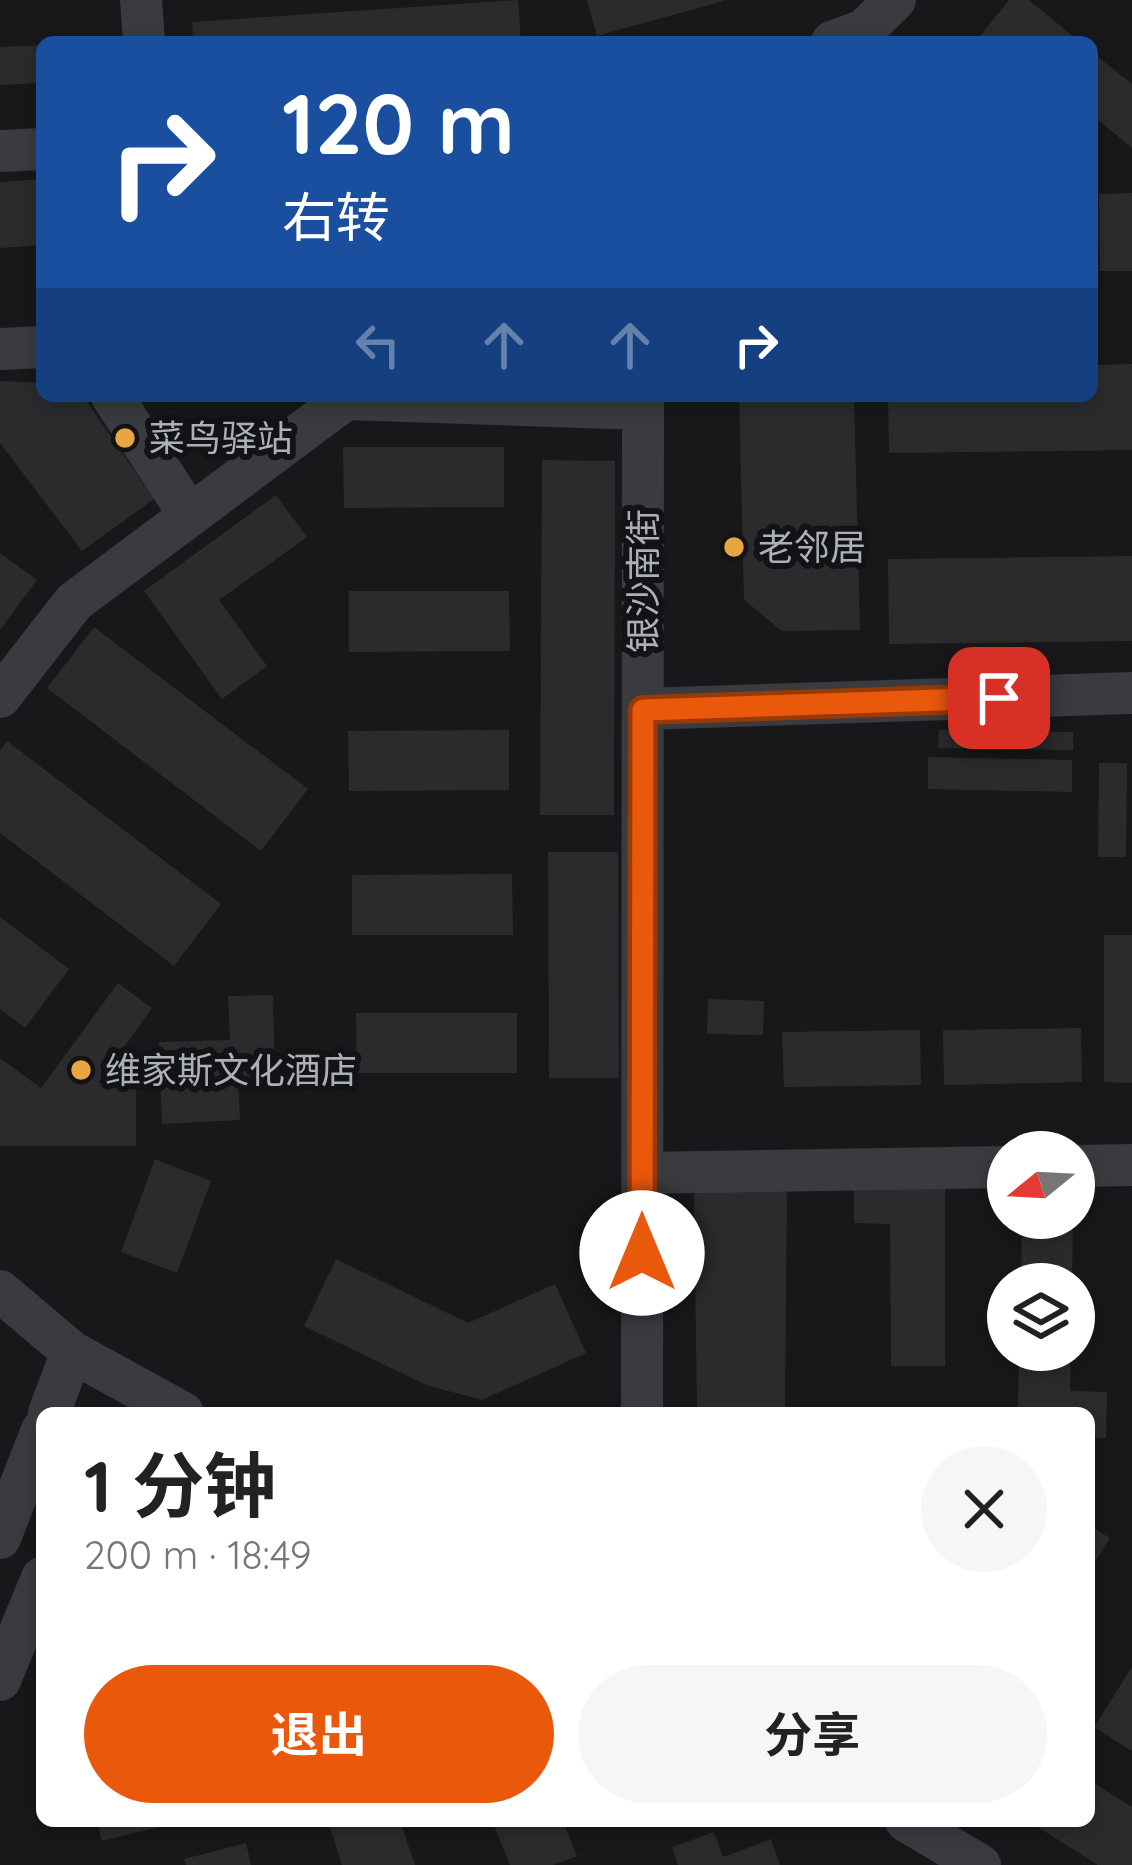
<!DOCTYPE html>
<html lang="zh">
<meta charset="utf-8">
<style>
body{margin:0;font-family:Quicksand,"Noto Sans SC",sans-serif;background:#f6f6f6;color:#222;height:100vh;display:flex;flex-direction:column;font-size:45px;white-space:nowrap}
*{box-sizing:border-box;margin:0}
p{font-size:39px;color:#767676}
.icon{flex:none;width:66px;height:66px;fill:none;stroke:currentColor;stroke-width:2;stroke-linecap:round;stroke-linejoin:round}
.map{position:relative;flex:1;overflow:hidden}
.drawer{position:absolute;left:36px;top:1407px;width:1059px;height:420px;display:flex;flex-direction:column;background:#fff;border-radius:18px;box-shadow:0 6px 18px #0003}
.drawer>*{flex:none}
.guide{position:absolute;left:36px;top:36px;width:1062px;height:366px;border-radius:18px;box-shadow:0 6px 18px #0003;background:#1a4fa0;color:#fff;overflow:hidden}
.needle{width:78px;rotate:252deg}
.fabs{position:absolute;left:987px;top:1131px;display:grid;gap:24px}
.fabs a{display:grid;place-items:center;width:108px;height:108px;border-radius:50%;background:#fff;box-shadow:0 6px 18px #0003;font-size:60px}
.pin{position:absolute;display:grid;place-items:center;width:102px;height:102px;color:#fff;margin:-51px;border-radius:24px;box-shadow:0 6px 18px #0006}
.me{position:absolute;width:132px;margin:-66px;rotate:0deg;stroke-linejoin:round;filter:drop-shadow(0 0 9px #0008)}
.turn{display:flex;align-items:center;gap:42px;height:252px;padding:0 48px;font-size:54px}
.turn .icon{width:156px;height:156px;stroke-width:2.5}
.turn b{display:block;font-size:84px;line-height:102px}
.lanes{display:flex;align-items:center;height:114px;padding:0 48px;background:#0003;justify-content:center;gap:60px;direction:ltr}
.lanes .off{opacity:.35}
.round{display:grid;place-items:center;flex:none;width:126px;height:126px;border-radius:63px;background:#f6f6f6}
.head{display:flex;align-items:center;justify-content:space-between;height:204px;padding:0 48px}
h1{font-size:72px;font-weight:700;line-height:90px}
.primary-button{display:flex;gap:24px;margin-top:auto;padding:24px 48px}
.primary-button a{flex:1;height:138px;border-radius:72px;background:#ea580c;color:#fff;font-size:48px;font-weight:700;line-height:138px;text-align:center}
.primary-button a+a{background:#f6f6f6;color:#222}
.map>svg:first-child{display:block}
.building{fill:#2b2b2e}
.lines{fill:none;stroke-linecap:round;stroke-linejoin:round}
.minor{stroke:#393b3f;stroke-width:42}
.route-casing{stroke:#983908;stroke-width:30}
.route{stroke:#ea580c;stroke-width:21}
.poi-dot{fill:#e8a542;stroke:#131315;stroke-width:4.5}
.labels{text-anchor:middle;stroke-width:12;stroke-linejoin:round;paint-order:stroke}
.poi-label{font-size:36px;fill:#abb0b9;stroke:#131315;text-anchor:start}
.street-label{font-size:36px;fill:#abb0b9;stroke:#131315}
</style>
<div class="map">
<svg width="1132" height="1865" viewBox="0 0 1132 1865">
<rect width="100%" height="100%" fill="#18181a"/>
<path class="building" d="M518 0 521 42H193L192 22Z
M587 0H723V1L597 36Z
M1009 0H1029L1080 42H975Z
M42 45V83L0 85V47Z
M1092 52 1132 84V148L1092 115Z
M42 179V245L0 248V182Z
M1132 193V271H1100L1099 194Z
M1132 364V450L889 453 888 396H1092V365Z
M0 381 42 383V396H83L154 499 82 551 0 443Z
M739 396H854L860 630 782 631 744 600Z
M343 447H504V507L344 508Z
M542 460 615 461 614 815H540Z
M276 495 307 537 219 600 267 666 222 699 144 591Z
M0 553 37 580 0 630Z
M1132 556V641L889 644 888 559Z
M349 591H509L510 651 349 652Z
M94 627 308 789 261 851 47 688Z
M509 730V790L349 791 348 731Z
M939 730 1073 732V750L938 748Z
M7 741 221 904 174 966 0 833V751Z
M928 757 1072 760V792L928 789Z
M1099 763H1127L1126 857H1098Z
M548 852H618L619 1078H549Z
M512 874 513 935H352V875Z
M0 917 69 969 25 1028 0 1009Z
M1104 935H1132V1083L1104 1082Z
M118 983 152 1008 98 1083H136V1146H0V1058L41 1088Z
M273 995 275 1077 238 1079 240 1120 162 1124 159 1042 230 1040 228 996Z
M708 999 764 1001 763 1035 707 1034Z
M356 1013H517V1073H357Z
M1081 1028 1082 1082 944 1085 943 1030Z
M920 1030 921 1085 784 1087 782 1032Z
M155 1159 211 1181 177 1273 121 1252Z
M854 1180H945V1366H891L890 1224 854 1223Z
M694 1184 787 1185 785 1413H697Z
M1022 1218H1073L1072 1284H1021Z
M336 1259 468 1323 555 1284 586 1353 482 1400 426 1385 304 1326Z
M1019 1350H1071L1070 1391 1107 1392 1106 1438H1089V1413H1018Z
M1089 1525 1110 1538 1089 1572Z
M1132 1667V1751L1094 1727Z
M1089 1780 1132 1807V1865H1098L1028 1821H1089Z
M97 1821H161L163 1826 102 1841Z
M328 1821H400L415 1865H342Z
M492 1821H563L577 1856 553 1865H510Z
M714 1832 723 1857 771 1839 780 1865H678L672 1847Z
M246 1843 251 1865H186L184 1859Z"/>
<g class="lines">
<path class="minor" d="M141 0 144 42
M832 42 864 30 895 0
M0 151 42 149
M0 349 42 347
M112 396 190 516
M0 697 74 602 346 399 643 409
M643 709 1132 693
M1074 1166 1132 1165
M643 1173 1008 1167
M0 1291 72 1352 183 1413
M49 1413 72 1352
M642 1413 643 396
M0 1538 42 1430
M0 1680 42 1578
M906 1821 980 1865"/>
</g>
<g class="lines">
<g class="route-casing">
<path id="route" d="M642 1253 643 710 999 698"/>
</g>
<use href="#route" class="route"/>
</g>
<g class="poi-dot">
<circle cx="125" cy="438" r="12"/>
<circle cx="734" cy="547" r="12"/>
<circle cx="81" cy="1070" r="12"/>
</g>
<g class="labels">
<g class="poi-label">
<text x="149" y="451">菜鸟驿站</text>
<text x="758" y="560">老邻居</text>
<text x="105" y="1083">维家斯文化酒店</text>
</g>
<g class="street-label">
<text transform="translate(643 581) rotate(-90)" y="13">银沙南街</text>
</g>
</g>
</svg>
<div class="fabs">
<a><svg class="needle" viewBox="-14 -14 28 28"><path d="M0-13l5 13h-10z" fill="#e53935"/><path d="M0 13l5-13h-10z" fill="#767676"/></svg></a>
<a><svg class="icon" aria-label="layers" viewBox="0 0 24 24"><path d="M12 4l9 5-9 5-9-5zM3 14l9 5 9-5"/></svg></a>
</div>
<div class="pin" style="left:999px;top:698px;background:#d93025"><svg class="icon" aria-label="arrive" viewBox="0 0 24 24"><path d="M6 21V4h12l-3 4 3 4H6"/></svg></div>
<svg class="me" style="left:642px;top:1253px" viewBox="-20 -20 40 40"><circle r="19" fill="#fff"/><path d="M0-13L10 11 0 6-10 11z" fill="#ea580c"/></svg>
<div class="guide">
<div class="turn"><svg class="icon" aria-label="right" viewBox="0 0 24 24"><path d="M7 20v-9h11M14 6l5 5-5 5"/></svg><div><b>120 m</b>右转</div></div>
<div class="lanes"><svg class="icon off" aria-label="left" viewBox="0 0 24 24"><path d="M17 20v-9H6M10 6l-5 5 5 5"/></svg><svg class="icon off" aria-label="ahead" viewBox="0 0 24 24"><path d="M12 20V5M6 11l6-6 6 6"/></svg><svg class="icon off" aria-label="ahead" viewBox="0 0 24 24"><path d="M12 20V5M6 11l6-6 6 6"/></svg><svg class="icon" aria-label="right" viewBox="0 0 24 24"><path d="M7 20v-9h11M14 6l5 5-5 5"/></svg></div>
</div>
<section class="drawer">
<div class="head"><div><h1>1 分钟</h1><p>200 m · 18:49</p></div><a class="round"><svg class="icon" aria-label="close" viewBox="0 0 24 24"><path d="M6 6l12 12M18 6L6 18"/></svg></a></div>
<div class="primary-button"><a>退出</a><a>分享</a></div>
</section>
</div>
